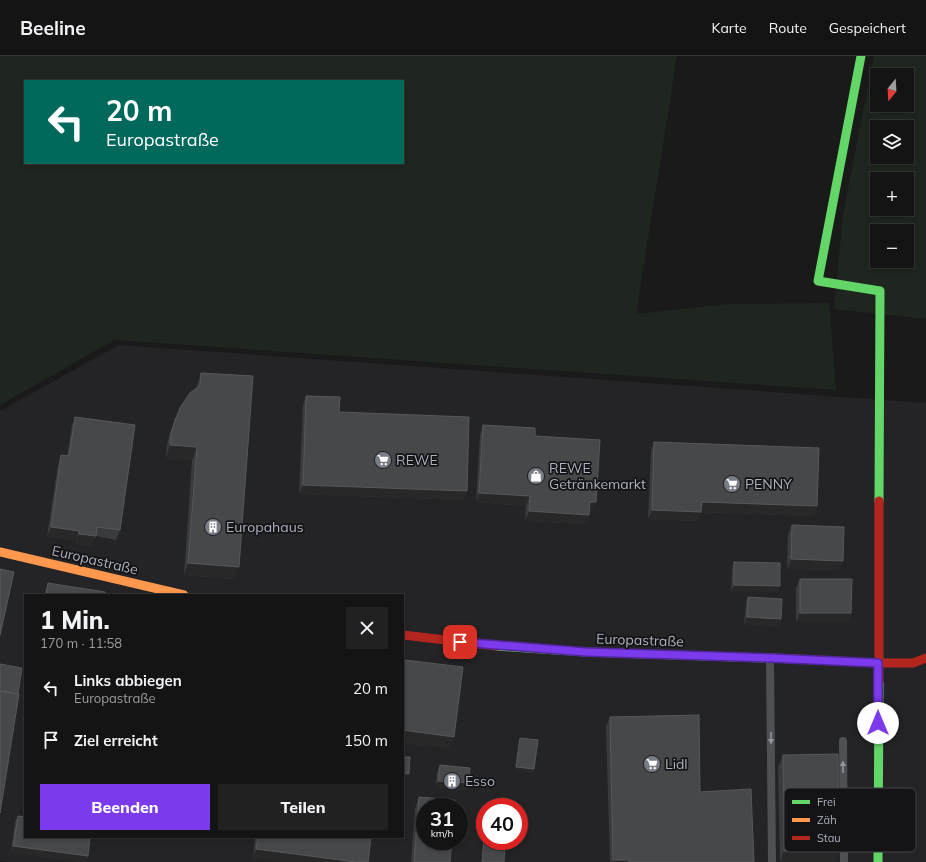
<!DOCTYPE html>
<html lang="de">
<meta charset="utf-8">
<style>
body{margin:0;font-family:Mulish,sans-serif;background:#212122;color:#f1f3f6;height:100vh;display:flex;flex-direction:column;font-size:15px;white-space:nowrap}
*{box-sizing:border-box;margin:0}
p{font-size:13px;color:#9d9ea0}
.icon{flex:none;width:22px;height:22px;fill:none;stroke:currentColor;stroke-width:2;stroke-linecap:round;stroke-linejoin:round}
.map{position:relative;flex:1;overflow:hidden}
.details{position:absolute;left:24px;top:538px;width:380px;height:244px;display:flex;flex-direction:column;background:#141414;border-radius:0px;box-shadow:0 2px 6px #0003,0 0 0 1px #333334}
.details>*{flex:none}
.banner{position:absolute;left:24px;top:24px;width:380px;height:84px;border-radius:0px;box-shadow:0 2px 6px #0003,0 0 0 1px #333334;background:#00695c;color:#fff;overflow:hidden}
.needle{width:26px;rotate:198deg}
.buttons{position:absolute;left:870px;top:12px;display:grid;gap:8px}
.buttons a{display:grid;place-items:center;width:44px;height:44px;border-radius:0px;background:#141414;box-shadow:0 2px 6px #0003,0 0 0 1px #333334;font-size:20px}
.speed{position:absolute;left:416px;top:742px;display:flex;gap:8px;font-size:20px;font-weight:700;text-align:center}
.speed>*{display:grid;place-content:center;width:52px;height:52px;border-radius:50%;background:#141414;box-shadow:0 2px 6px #0003,0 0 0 1px #333334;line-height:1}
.speed small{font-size:10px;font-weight:400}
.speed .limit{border:6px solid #d22;background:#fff;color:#111}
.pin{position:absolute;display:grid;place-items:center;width:34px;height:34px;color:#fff;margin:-17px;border-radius:8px;box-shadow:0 2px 6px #0006}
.me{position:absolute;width:44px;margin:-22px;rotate:0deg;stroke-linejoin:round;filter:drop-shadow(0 0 3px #0008)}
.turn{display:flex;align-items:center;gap:14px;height:84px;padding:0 16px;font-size:18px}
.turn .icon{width:52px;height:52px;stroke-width:2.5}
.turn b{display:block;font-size:28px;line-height:34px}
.round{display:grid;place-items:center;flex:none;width:42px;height:42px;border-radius:0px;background:#212122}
.head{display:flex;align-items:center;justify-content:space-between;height:68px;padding:0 16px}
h1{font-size:24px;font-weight:800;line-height:30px}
.button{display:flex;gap:8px;margin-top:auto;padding:8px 16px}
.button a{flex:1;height:46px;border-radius:0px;background:#7c3aed;color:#fff;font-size:16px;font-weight:800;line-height:46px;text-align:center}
.button a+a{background:#212122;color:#f1f3f6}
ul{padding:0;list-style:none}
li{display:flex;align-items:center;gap:12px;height:52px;padding:0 16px}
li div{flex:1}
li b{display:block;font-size:15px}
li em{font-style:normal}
header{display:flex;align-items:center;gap:24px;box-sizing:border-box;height:56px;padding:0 20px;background:#141414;border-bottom:1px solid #333334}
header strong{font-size:19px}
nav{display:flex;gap:22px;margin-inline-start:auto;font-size:14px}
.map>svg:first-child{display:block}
.built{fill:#242427;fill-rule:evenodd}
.green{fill:#1e261f;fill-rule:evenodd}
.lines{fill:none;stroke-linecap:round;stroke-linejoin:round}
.lane{stroke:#4e5054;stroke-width:8}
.fast{stroke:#63d668;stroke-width:9}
.slow{stroke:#ff974d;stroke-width:9}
.jam{stroke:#b3261e;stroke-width:9}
.wall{fill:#3a3b3d}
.shaded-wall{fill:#282829}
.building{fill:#47484a;stroke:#56585c}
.oneway{fill:#8f949e}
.route-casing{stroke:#51269a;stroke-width:10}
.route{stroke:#7c3aed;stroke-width:7}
.labels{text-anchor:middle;stroke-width:3.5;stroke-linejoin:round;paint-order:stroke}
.poi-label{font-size:14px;fill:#abb1bd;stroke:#141417;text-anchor:start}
.street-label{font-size:14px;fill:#abb1bd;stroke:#141417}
.key{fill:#141417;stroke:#414349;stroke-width:1}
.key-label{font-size:11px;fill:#abb1bd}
</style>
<header>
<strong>Beeline</strong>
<nav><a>Karte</a><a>Route</a><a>Gespeichert</a></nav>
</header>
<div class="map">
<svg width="926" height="806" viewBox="0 0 926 806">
<rect width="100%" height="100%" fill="#1a1a1b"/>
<path class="built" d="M119 289 926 347V806H11L0 805V355ZM25 539H403V781H25ZM425 751H459V785H425ZM485 751H519V785H485Z"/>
<path class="green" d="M0 0H677L636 258 728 248 829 247 836 334 114 284 0 349ZM25 25H403V107H25Z
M874 0H926V263L834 253 843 158ZM877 19H907V49H877ZM877 71H907V101H877ZM877 123H907V153H877ZM877 175H907V205H877Z"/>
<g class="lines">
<path class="lane" d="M770 603 772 806
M843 685 844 806"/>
<path class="fast" d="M861 0 818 225 880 235 879 445
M497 590 586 596 796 603
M878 806 879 627"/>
<path class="slow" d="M0 496 184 539"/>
<path class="jam" d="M403 579 497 590
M796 603 878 607H913L926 602
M879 627V445"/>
</g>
<path class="wall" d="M201 317 234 523 184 519 192 404 166 402 167 389 170 376 175 364 197 332V329Z
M306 340 339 356 463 444 299 438 303 349Z
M75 361 120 474 116 484 96 480 92 490 75 487 76 484 47 480 58 409 61 399 67 400 72 370Z
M483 369 535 380 592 456 590 455 586 468 525 465 526 450 476 446 480 379Z
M654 386 817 450 813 460 701 456 698 465 648 463 651 395Z
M792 469 843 505 839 514 787 513 788 478Z
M734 506 780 530 778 536H731L732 513Z
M800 523 851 557 848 566H796V532Z
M48 527 105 539H44Z
M748 541 781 563 779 570 744 568 746 547Z
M610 661 700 736 754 806H610L606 671Z
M520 682 534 713 533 717 515 714 519 685Z
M783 699 835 806H780L778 711Z
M440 709 469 727 467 734 436 731 437 716Z
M419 741 450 806H411L415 753Z
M18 760 88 800 86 806H81L11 796 15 766Z
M485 761V785L504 806H482Z
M255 781H371L253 802Z"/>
<path class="shaded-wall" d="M170 389 197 391 192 404 166 402Z
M303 429 467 435 463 444 299 438Z
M479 437 530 440 526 450 476 446Z
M590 446H596L592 456 587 455Z
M702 446 817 450 813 460 701 456 698 465 648 463 652 454Z
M529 455 589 459 586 468 525 465Z
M51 471 79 475 76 484 47 480Z
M79 478 96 480 92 490 75 487Z
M791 503 843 505 839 514 787 513Z
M188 507 239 511 234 523 184 519Z
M734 529 780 530 778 536H731Z
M800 557H851L848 566H796Z
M747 561 781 563 779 570 744 568Z
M403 674 454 681 449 693 403 687Z
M516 711 534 713 533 717 515 714Z
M403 717 409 718 408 721H403Z
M438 725 469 727 467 734 436 731Z
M13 790 88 800 86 806H81L11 796Z
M256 793 356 806H280L253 802Z
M784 795H839L835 806H780Z
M613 804H629L628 806H612Z"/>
<path class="building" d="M201 317 253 320 239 511 188 507 197 391 170 389 171 377 175 364 181 350 190 337 200 329Z
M306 340 340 341 339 356 469 361 467 435 303 429Z
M75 361 135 369 120 474 97 471 96 480 79 478V475L51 471 61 399 69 400Z
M483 369 535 372V380L600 384 596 446H590L589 459 529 455 530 440 479 437Z
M654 386 819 392 817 450 702 446 701 456 652 454Z
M792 469 844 471 843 505 791 503Z
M734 506 780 507V530L734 529Z
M0 513 14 516 0 579Z
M800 523H852L851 557H800Z
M48 527 105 536V539H46Z
M748 541 782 543 781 563 747 561Z
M405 604 463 611 454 681 403 674V616Z
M0 608 22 612 18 638 0 635Z
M0 635 19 638 0 757Z
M699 659 700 736 751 733 754 806H629V804H613L610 661Z
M520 682 538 684 534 713 516 711Z
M838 698 839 795H784L783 699Z
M403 701H410L409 718 403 717Z
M440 709 470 712 469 727 438 725Z
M419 741 455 744 454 751H425V785H452L450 806H414Z
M18 760 25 761V781H90L88 800 13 790Z
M485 771V785H505L504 806H482Z
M258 781H371L368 806H356L256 793Z"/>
<defs><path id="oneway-solid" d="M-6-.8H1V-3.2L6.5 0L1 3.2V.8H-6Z"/></defs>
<g class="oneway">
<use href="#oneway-solid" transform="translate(771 682) rotate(90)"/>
<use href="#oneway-solid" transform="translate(843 711) rotate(-91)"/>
</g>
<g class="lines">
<g class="route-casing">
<path id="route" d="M460 586 586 596 770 602 878 607V667"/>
</g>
<use href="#route" class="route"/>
</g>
<defs>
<g id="supermarket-disc" transform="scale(0.9)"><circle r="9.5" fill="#787c84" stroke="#141417"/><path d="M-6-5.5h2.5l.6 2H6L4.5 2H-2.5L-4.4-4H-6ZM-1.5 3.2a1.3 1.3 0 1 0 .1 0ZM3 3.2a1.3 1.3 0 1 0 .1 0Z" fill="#fff"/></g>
<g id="shop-disc" transform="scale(0.9)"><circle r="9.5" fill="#787c84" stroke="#141417"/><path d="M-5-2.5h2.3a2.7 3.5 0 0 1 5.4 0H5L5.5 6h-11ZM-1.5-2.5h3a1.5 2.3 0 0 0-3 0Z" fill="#fff"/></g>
<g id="building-disc" transform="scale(0.9)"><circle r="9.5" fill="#787c84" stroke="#141417"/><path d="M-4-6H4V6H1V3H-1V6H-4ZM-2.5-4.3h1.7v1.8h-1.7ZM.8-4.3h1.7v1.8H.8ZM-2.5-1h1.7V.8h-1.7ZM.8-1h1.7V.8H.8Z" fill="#fff"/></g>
</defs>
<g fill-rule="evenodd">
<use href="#supermarket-disc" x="383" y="404"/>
<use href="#shop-disc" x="536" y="420"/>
<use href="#supermarket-disc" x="732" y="428"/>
<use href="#building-disc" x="213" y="471"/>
<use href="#supermarket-disc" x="652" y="708"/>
<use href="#building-disc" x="452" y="725"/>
</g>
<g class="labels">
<g class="poi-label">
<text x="396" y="409">REWE</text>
<text x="549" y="417">REWE<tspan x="549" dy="16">Getränkemarkt</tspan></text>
<text x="745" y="433">PENNY</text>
<text x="226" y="476">Europahaus</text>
<text x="665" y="713">Lidl</text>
<text x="465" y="730">Esso</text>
</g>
<g class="street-label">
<text transform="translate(95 504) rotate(13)" y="5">Europastraße</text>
<text transform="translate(640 584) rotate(2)" y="5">Europastraße</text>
</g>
</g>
<rect x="784" y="732" width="132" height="64" rx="6" class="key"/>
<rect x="792" y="744" width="18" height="4" fill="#63d668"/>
<rect x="792" y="762" width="18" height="4" fill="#ff974d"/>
<rect x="792" y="780" width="18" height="4" fill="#b3261e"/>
<g class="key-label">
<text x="817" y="750">Frei</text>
<text x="817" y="768">Zäh</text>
<text x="817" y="786">Stau</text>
</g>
</svg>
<div class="buttons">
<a><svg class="needle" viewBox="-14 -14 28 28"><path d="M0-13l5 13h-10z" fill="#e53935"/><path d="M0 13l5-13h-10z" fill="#9d9ea0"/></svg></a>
<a><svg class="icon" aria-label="layers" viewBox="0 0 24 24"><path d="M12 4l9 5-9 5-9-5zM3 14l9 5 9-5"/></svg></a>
<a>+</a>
<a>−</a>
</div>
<div class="speed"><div>31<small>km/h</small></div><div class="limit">40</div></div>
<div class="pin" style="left:460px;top:586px;background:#d93025"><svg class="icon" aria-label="arrive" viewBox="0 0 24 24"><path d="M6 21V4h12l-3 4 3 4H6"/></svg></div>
<svg class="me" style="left:878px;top:667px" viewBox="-20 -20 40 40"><circle r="19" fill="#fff"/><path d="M0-13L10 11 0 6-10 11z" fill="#7c3aed"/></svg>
<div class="banner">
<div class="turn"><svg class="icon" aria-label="left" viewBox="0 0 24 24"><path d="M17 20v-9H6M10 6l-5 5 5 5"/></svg><div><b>20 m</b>Europastraße</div></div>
</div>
<section class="details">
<div class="head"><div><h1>1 Min.</h1><p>170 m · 11:58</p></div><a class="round"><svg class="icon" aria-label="close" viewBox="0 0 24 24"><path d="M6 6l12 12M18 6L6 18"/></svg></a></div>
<ul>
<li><svg class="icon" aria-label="left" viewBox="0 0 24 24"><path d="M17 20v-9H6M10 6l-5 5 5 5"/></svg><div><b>Links abbiegen</b><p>Europastraße</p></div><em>20 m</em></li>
<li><svg class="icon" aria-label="arrive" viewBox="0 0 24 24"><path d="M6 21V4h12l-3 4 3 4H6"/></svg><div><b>Ziel erreicht</b></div><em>150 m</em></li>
</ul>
<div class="button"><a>Beenden</a><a>Teilen</a></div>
</section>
</div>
